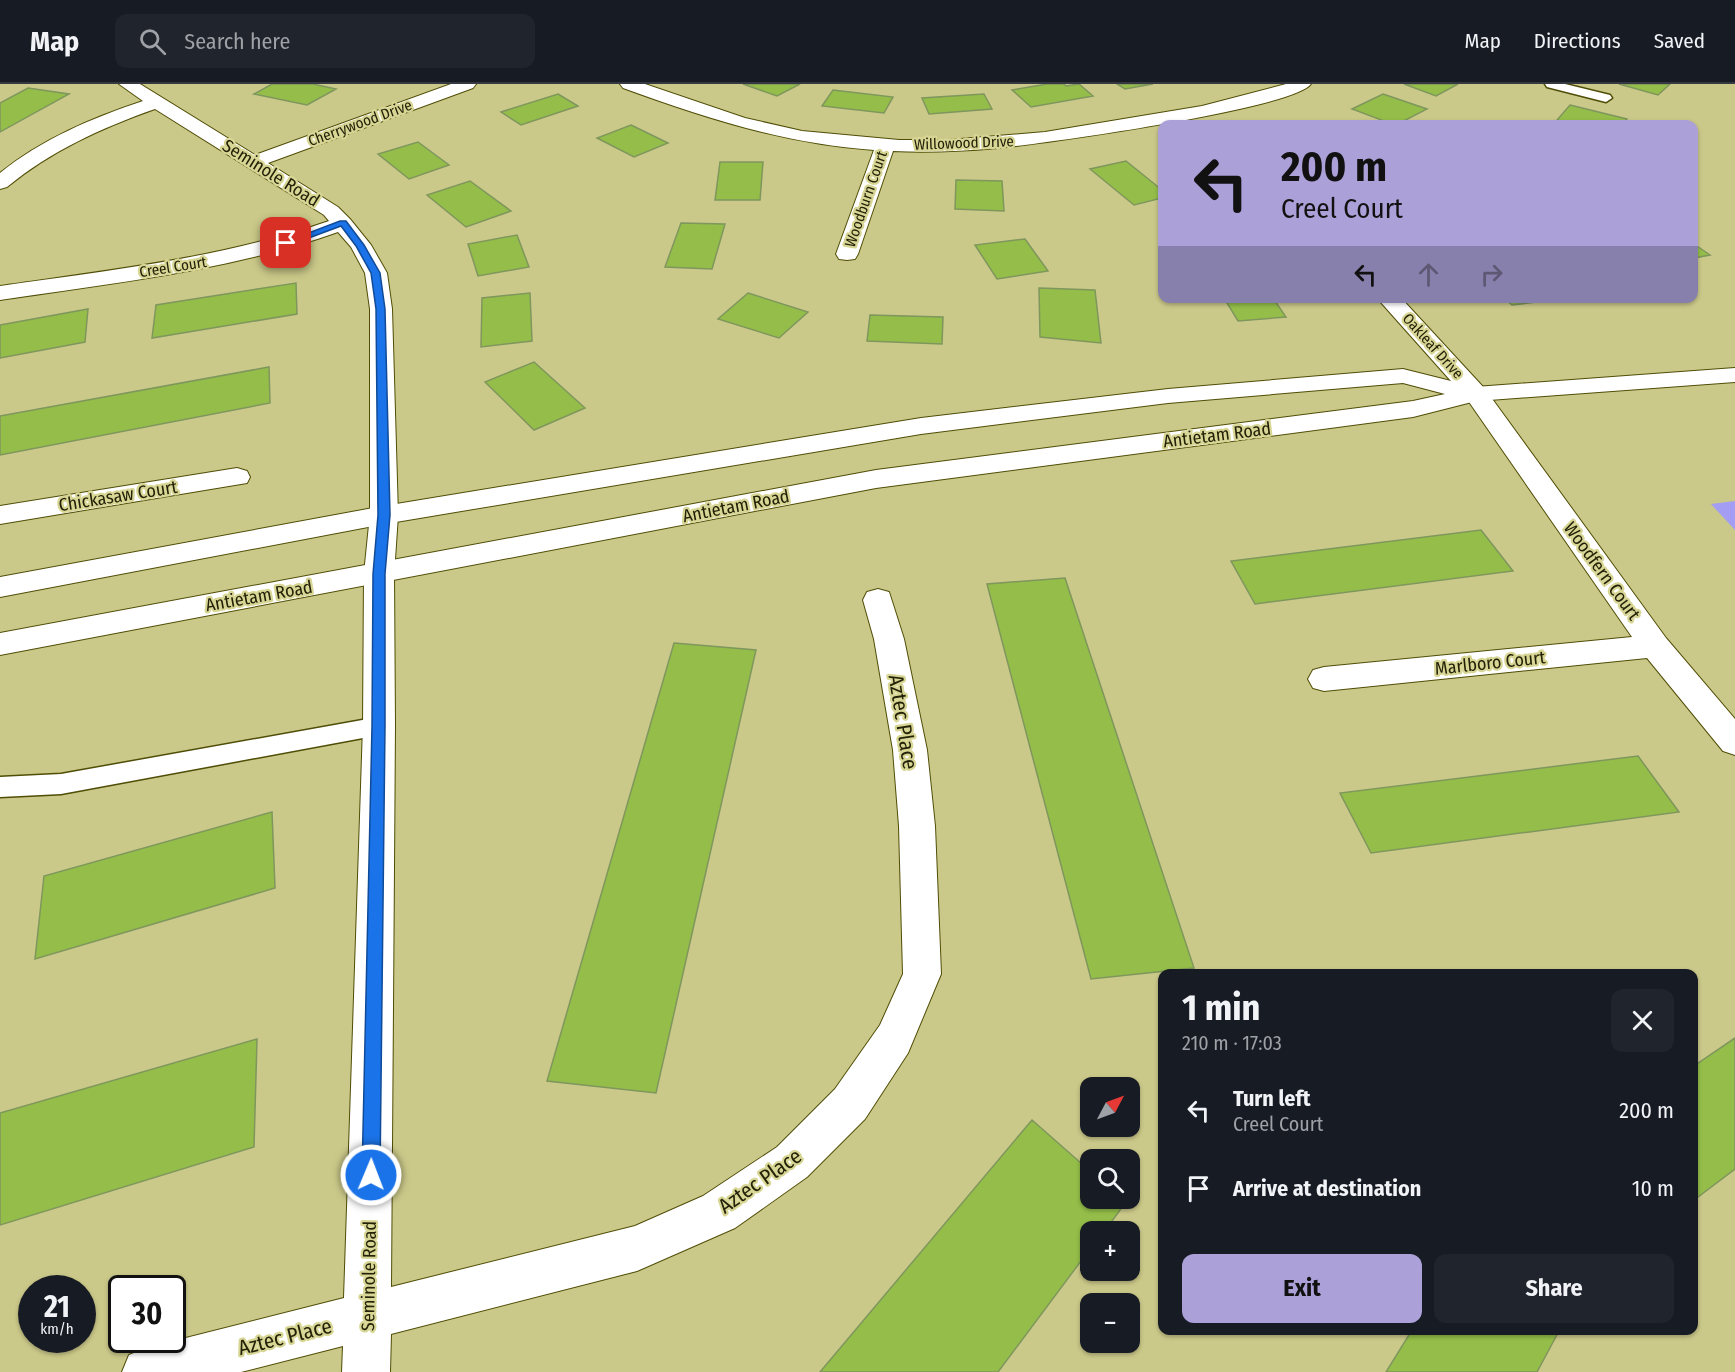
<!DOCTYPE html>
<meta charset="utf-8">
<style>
body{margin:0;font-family:"Fira Sans Condensed",sans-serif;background:#20242c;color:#f1f3f6;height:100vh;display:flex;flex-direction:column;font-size:22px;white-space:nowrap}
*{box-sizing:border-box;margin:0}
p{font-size:20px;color:#9ea1a6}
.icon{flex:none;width:33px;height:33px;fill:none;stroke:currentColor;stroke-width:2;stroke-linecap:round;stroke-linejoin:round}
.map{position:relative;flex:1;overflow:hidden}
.details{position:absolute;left:1158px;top:885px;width:540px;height:366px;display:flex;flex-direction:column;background:#171b24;border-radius:12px;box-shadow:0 2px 4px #0004}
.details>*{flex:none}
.top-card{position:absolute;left:1158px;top:36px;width:540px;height:183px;border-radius:12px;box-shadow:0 2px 4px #0004;background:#aba1d8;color:#111;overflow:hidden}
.needle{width:39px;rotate:49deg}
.buttons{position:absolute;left:1080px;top:993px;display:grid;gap:12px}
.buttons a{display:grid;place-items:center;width:60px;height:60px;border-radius:12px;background:#171b24;box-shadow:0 2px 4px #0004;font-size:30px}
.speed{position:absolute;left:18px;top:1191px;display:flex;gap:12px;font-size:30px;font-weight:700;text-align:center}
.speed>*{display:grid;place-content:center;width:78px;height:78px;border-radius:50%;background:#171b24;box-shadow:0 2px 4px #0004;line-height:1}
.speed small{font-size:15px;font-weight:400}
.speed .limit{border:3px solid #111;border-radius:9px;background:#fff;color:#111}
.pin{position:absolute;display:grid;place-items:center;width:51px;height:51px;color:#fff;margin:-26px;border-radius:12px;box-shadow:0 3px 9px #0006}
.me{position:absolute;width:66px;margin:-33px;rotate:1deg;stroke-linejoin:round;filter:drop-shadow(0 0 4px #0008)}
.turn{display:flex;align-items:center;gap:21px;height:126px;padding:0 24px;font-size:27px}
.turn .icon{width:78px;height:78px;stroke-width:2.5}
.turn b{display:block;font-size:42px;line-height:51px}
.lanes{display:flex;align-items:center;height:57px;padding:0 24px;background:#0003;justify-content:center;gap:30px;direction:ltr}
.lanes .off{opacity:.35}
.round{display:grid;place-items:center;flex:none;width:63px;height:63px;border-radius:12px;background:#20242c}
.head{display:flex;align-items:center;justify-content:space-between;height:102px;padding:0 24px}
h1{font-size:36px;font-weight:700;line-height:45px}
.button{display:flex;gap:12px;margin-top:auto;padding:12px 24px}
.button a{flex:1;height:69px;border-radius:12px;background:#aba1d8;color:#111;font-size:24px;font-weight:700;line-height:69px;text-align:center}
.button a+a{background:#20242c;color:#f1f3f6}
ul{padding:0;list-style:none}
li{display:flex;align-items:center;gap:18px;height:78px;padding:0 24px}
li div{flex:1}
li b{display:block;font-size:22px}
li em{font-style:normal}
header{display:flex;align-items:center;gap:36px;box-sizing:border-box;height:84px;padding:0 30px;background:#171b24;border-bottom:2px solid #363941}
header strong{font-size:28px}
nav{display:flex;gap:33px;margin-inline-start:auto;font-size:21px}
.search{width:420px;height:54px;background:#20242c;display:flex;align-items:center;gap:15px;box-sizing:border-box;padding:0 21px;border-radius:12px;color:#9ea1a6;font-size:22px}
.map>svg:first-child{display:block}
.green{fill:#a39df3}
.building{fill:#94be49;stroke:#7f965d;stroke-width:1.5}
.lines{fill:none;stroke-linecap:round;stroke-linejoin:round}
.service-casing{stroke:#504d06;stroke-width:3}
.minor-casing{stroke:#504d06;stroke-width:2}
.tertiary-casing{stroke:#504d06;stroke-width:2}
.service{fill:#fff;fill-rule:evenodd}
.minor{fill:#fff;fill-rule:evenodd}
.tertiary{fill:#fff;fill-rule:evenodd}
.route{fill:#1a73e8;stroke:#114b97;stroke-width:1.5}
.labels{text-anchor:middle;stroke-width:4.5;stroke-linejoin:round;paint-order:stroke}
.far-street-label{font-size:15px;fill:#232107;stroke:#d8d695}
.street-label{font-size:18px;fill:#232107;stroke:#d8d695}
.near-street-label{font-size:21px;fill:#232107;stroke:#d8d695}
</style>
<header>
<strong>Map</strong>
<div class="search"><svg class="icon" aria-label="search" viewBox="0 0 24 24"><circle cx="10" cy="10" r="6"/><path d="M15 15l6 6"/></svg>Search here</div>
<nav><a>Map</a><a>Directions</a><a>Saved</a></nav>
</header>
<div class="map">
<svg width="1735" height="1288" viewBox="0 0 1735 1288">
<rect width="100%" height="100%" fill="#cbc989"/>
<path class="green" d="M1735 417V446L1711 420Z"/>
<path class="building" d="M272 0H313L336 5 307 21 254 10Z
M743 0H800L777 12Z
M1047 0H1064L1066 2 1079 0 1093 12 1031 23 1012 6Z
M1117 0H1153L1125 5Z
M1404 0H1458L1436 12Z
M1619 0H1670L1658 11Z
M28 4 69 10 0 48V19Z
M833 6 893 13 884 29 822 22Z
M558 10 578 22 521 41 501 28Z
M984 10 992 25 929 30 922 14Z
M1383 10 1427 25 1398 40H1392L1352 25Z
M1570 21 1627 35 1623 40H1572L1557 36Z
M631 41 668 59 634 73 597 54Z
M418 58 449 81 409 95 378 70Z
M1126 77 1162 106V114L1134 121 1090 85Z
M720 78H763L760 116H715Z
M956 96 1002 97 1004 127 955 125Z
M470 97 511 127 466 143 427 111Z
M681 139 725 140 712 185 665 183Z
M517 151 529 183 478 192 468 160Z
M1025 155 1048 187 997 195 975 161Z
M1694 160 1710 171 1694 174Z
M296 199 297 230 152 254 156 221Z
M1039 204 1095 206 1101 259 1040 253Z
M530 209 532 257 481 263 482 214Z
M748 209 808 228 779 254 718 235Z
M1224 214H1273L1286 233 1238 237Z
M1504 214H1554L1555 216 1512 221Z
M88 225 85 258 0 274V241Z
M870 231 943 233 942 260 867 257Z
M534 278 585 324 534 346 485 298Z
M269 283 270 319 0 371V332Z
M1481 446 1513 487 1255 520 1231 477Z
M1065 494 1194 884 1091 895 987 500Z
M674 559 756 566 656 1009 547 997Z
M1638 672 1679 728 1371 769 1340 709Z
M272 728 275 804 35 875 44 792Z
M1735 954V1085L1694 1116V982Z
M257 955 254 1063 0 1141V1029Z
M1032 1036 1090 1087V1114H1121L1126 1118 1104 1148H1090V1165L998 1288H820Z
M1412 1246H1558L1559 1247 1537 1288H1386Z"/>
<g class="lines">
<g class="service-casing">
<path id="service" d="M1545 0H1565L1610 11 1612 14 1606 18 1547 3Z
M379 633 387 636 390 642 387 648 379 651 61 710 0 713V693L61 690Z"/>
</g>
<g class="minor-casing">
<path id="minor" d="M119 0H140L255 71 451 0H476L473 4 268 79 338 123 350 135 371 161 387 189 392 225 398 431 394 490 395 642 391 1203 635 1142 703 1112 777 1063 835 1005 880 941 903 890 899 742 893 666 874 555 863 516 867 508 878 505 889 508 904 555 927 666 935 742 941 890 908 969 865 1035 807 1093 735 1144 637 1187 391 1250 390 1288H342L343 1262 241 1288H122L129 1271 146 1264 344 1214 363 642 364 490 370 431V225L365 189 351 163 338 148C229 187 114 199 0 216V202C111 186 222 174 329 137L324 131 155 25C101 44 51 67 7 103L0 105V89C42 55 92 34 143 17Z
M620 0H645L745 34 802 47 899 56H948L1045 48 1202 22 1286 0H1311C1293 25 1041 60 998 64 964 67 928 69 893 67L858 170 855 175 847 176 839 175 836 170 874 66C786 60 705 34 623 4Z
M1377 214H1401L1485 305 1666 554 1735 635V671L1723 667 1647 574 1324 607 1313 604 1308 595 1313 586 1324 583 1632 553 1467 315Z
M237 384 247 387 250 393 247 399 0 440V422Z"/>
</g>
<g class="tertiary-casing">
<path id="tertiary" d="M1735 284V298L1476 317 1413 333 876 404 0 571V549L876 386 1413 317 1445 310 1403 299 1168 319 921 350 384 440 0 513V493L384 422 921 334 1168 305 1403 285 1475 303Z"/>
</g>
<use href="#service" class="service"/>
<use href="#minor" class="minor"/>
<use href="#tertiary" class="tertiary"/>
</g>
<path class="route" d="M340 137H346L364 161 380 189 385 225 390 431 385 490V642L380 1091 377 1097 371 1100 365 1097 362 1091 372 642 373 490 378 431 376 225 371 189 356 162 341 142 290 161 282 159Z"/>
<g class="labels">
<g class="far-street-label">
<text transform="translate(360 39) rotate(-20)" y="5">Cherrywood Drive</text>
<text transform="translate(964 59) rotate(-2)" y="5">Willowood Drive</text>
<text transform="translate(866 115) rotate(-71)" y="5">Woodburn Court</text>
<text transform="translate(173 183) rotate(-9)" y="5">Creel Court</text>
<text transform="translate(1433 262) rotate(48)" y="5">Oakleaf Drive</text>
</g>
<g class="street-label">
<text transform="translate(271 89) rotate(32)" y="6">Seminole Road</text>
<text transform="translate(1217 351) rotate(-7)" y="6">Antietam Road</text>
<text transform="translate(118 412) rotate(-9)" y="6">Chickasaw Court</text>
<text transform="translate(736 422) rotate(-11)" y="6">Antietam Road</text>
<text transform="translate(1602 487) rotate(54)" y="6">Woodfern Court</text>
<text transform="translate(259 512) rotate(-10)" y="6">Antietam Road</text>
<text transform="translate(1490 579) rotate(-6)" y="6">Marlboro Court</text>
<text transform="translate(369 1192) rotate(-89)" y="6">Seminole Road</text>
</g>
<g class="near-street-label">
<text transform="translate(903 638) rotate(81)" y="7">Aztec Place</text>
<text transform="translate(760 1097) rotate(-35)" y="7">Aztec Place</text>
<text transform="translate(285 1253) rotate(-14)" y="7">Aztec Place</text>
</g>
</g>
</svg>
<div class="buttons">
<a><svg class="needle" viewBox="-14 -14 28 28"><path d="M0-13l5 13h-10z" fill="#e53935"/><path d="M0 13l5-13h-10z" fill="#9ea1a6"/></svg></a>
<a><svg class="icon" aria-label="search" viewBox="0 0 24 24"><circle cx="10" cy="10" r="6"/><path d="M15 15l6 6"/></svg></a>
<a>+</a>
<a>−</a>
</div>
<div class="speed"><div>21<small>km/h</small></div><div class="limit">30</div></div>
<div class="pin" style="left:286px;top:159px;background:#d93025"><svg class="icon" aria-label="arrive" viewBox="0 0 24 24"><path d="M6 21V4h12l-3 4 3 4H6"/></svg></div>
<svg class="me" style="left:371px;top:1091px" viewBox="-20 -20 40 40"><circle r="17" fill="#1a73e8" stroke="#fff" stroke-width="3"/><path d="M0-11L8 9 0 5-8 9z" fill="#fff"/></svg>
<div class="top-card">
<div class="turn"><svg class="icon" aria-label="left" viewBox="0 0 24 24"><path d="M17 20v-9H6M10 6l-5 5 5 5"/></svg><div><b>200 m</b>Creel Court</div></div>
<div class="lanes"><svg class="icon" aria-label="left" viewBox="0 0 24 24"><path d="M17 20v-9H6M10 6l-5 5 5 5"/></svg><svg class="icon off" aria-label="ahead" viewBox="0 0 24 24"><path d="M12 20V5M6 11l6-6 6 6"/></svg><svg class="icon off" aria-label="right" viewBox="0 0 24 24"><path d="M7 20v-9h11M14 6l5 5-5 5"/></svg></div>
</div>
<section class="details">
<div class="head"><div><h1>1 min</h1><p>210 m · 17:03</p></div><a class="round"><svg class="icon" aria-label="close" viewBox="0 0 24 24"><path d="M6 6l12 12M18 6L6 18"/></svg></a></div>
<ul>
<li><svg class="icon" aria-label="left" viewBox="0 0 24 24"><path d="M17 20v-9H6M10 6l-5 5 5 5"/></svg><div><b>Turn left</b><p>Creel Court</p></div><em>200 m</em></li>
<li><svg class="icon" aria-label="arrive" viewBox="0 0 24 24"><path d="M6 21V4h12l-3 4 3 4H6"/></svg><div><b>Arrive at destination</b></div><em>10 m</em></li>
</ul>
<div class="button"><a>Exit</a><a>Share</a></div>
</section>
</div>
